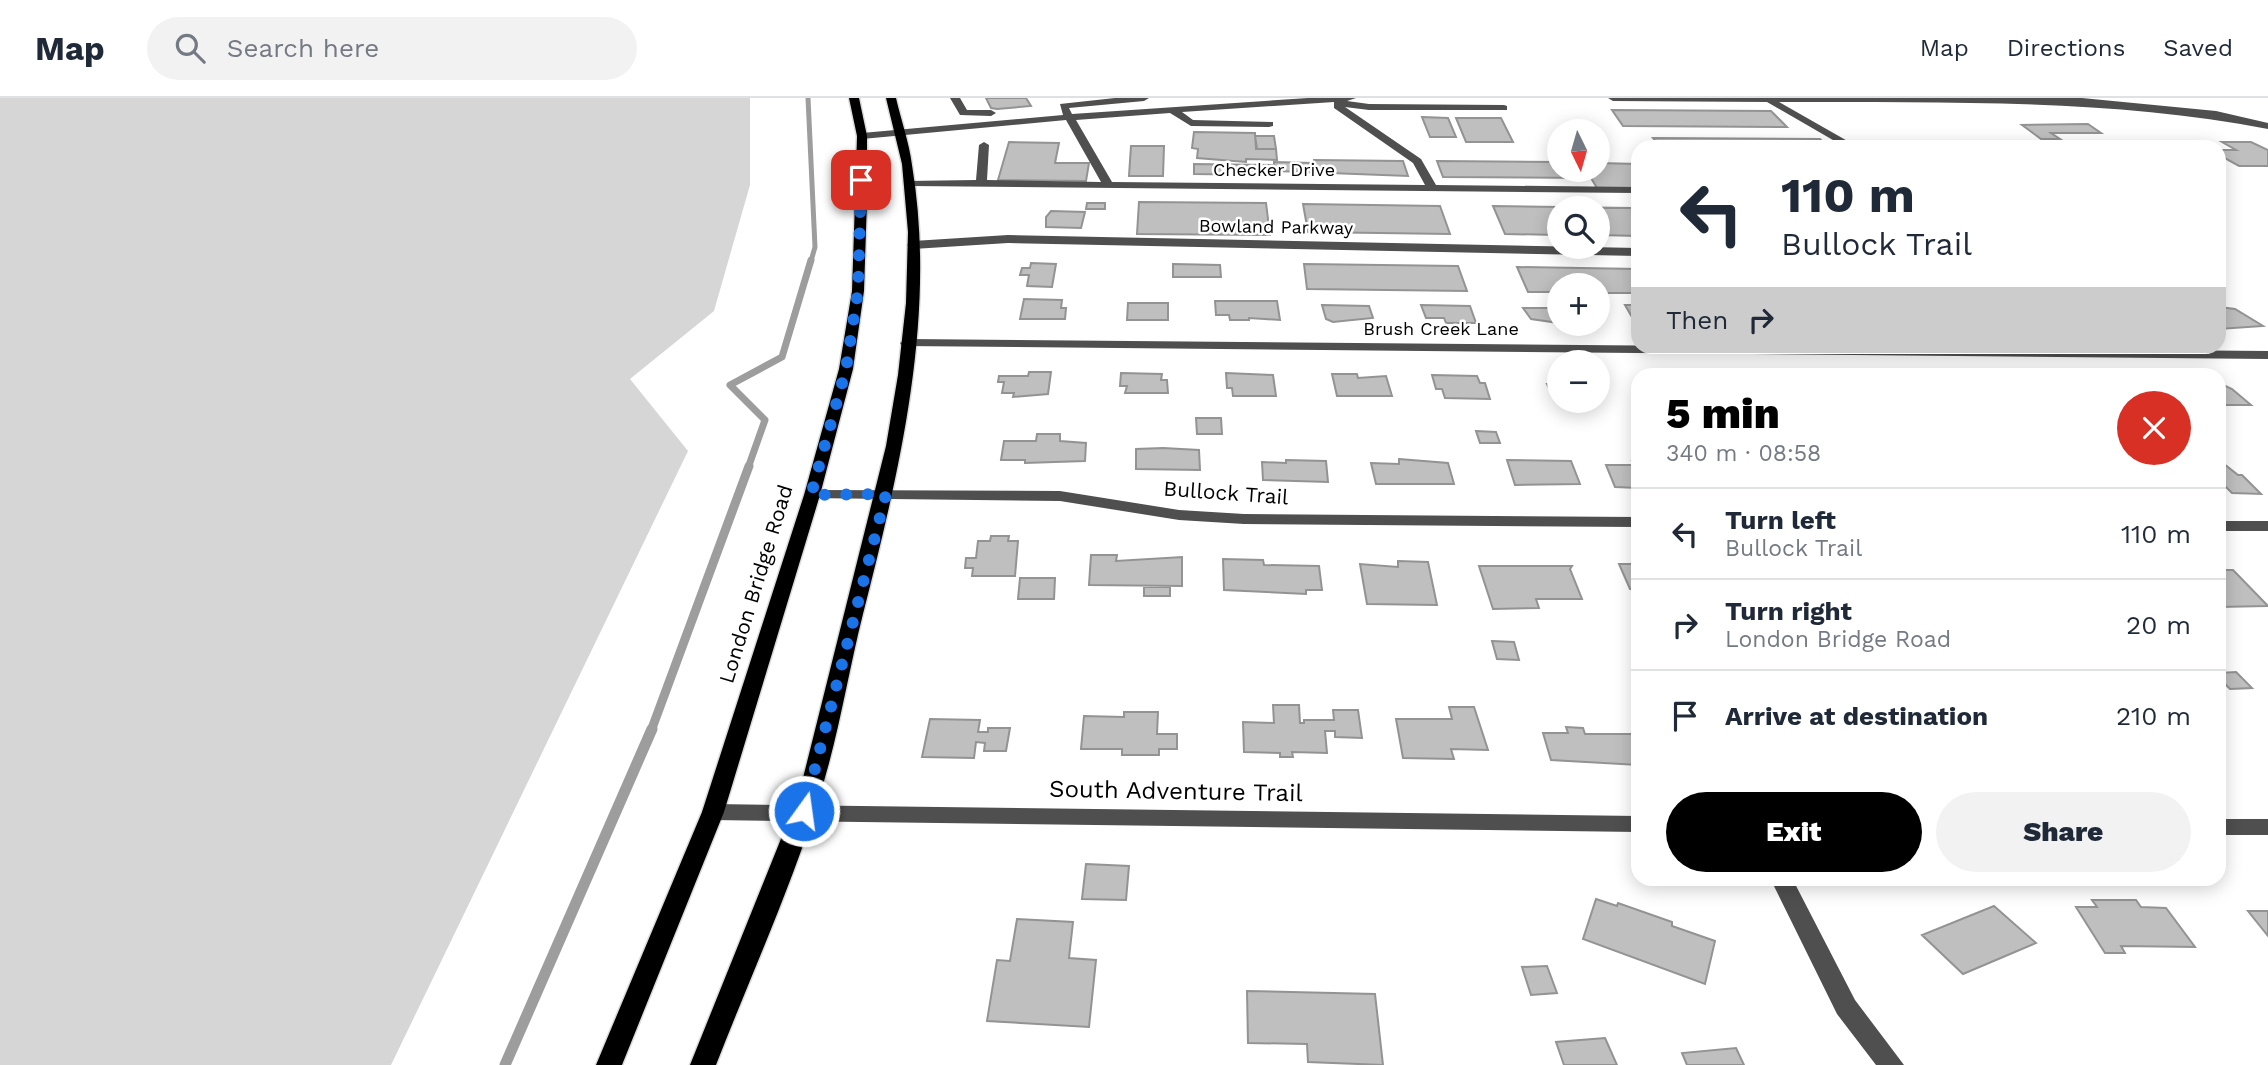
<!DOCTYPE html>
<meta charset="utf-8">
<style>
body{margin:0;font-family:"Work Sans",sans-serif;background:#f2f2f3;color:#1f2937;height:100vh;display:flex;flex-direction:column;font-size:26px;white-space:nowrap}
*{box-sizing:border-box;margin:0}
p{font-size:23px;color:#747a83}
.icon{flex:none;width:38px;height:38px;fill:none;stroke:currentColor;stroke-width:2;stroke-linecap:round;stroke-linejoin:round}
.map{position:relative;flex:1;overflow:hidden}
.drawer{position:absolute;left:1631px;top:270px;width:595px;height:518px;display:flex;flex-direction:column;background:#fff;border-radius:21px;box-shadow:0 4px 18px #0003}
.drawer>*{flex:none}
.hud{position:absolute;left:1631px;top:42px;width:595px;height:214px;border-radius:21px;box-shadow:0 4px 18px #0003;background:#fff;color:#1f2937;overflow:hidden}
.needle{width:46px;rotate:175deg}
.buttons{position:absolute;left:1547px;top:21px;display:grid;gap:14px}
.buttons a{display:grid;place-items:center;width:63px;height:63px;border-radius:50%;background:#fff;box-shadow:0 4px 18px #0003;font-size:35px}
.pin{position:absolute;display:grid;place-items:center;width:60px;height:60px;color:#fff;margin:-30px;border-radius:14px;box-shadow:0 4px 10px #0006}
.me{position:absolute;width:77px;margin:-38px;rotate:14deg;stroke-linejoin:round;filter:drop-shadow(0 0 5px #0008)}
.turn{display:flex;align-items:center;gap:24px;height:147px;padding:0 35px;font-size:32px}
.turn .icon{width:91px;height:91px;stroke-width:2.5}
.turn b{display:block;font-size:49px;line-height:60px}
.then{display:flex;align-items:center;height:66px;padding:0 35px;background:#0003;gap:14px;font-size:26px}
.round{display:grid;place-items:center;flex:none;width:74px;height:74px;border-radius:37px;background:#f2f2f3}
.headline{display:flex;align-items:center;justify-content:space-between;height:119px;padding:0 35px}
h1{font-size:42px;font-weight:800;line-height:52px;color:#000}
.action{display:flex;gap:14px;margin-top:auto;padding:14px 35px}
.action a{flex:1;height:80px;border-radius:42px;background:#000;color:#fff;font-size:28px;font-weight:800;line-height:80px;text-align:center}
.action a+a{background:#f2f2f3;color:#1f2937}
ul{padding:0;list-style:none}
li{display:flex;align-items:center;gap:21px;height:91px;padding:0 35px;border-top:2px solid #e0e1e3}
li div{flex:1}
li b{display:block;font-size:26px}
li em{font-style:normal}
header{display:flex;align-items:center;gap:42px;box-sizing:border-box;height:98px;padding:0 35px;background:#fff;border-bottom:2px solid #e0e1e3}
header strong{font-size:33px}
nav{display:flex;gap:38px;margin-inline-start:auto;font-size:24px}
.search{width:490px;height:63px;background:#f2f2f3;display:flex;align-items:center;gap:18px;box-sizing:border-box;padding:0 24px;border-radius:38px;color:#747a83;font-size:26px}
.map>svg:first-child{display:block}
.green{fill:#d6d6d6}
.lines{fill:none;stroke-linecap:round;stroke-linejoin:round}
.stream-far3{stroke:#9d9d9d;stroke-width:5}
.stream-far2{stroke:#9d9d9d;stroke-width:7}
.stream-far1{stroke:#9d9d9d;stroke-width:9}
.stream{stroke:#9d9d9d;stroke-width:11}
.building{fill:#bfbfbf;stroke:#939393;stroke-width:2}
.major-casing{stroke:#dbdbdb;stroke-width:3}
.minor{fill:#4f4f4f;fill-rule:evenodd}
.major{fill:#000;fill-rule:evenodd}
.route{stroke:#1a73e8;stroke-width:12;stroke-dasharray:0 21.6}
.labels{text-anchor:middle;stroke-width:5;stroke-linejoin:round;paint-order:stroke}
.far-street-label{font-size:18px;fill:#000;stroke:#fff}
.street-label{font-size:21px;fill:#000;stroke:#fff}
.near-street-label{font-size:24px;fill:#000;stroke:#fff}
</style>
<header>
<strong>Map</strong>
<div class="search"><svg class="icon" aria-label="search" viewBox="0 0 24 24"><circle cx="10" cy="10" r="6"/><path d="M15 15l6 6"/></svg>Search here</div>
<nav><a>Map</a><a>Directions</a><a>Saved</a></nav>
</header>
<div class="map">
<svg width="2268" height="967" viewBox="0 0 2268 967">
<rect width="100%" height="100%" fill="#fff"/>
<path class="green" d="M0 0H750V87L714 213 630 281 688 353 391 967H0Z"/>
<g class="lines">
<path class="stream-far3" d="M808 0 815 149 811 163"/>
<path class="stream-far2" d="M748 370 765 322 730 287 782 259 811 162"/>
<path class="stream-far1" d="M651 633 749 368"/>
<path class="stream" d="M505 967 652 631"/>
</g>
<path class="building" d="M986 0H1026L1031 8 997 11 991 10Z
M1612 12 1771 13 1787 29 1623 28Z
M1422 19 1448 20 1456 39H1430Z
M1456 20H1501L1513 44H1466Z
M2088 26 2101 35H2051L2060 41H2041L2022 27Z
M1194 34 1255 35 1256 51H1276L1277 62 1246 61V64L1197 60 1198 51 1192 50Z
M1255 38H1274L1276 51H1257Z
M1653 40 1820 41 1828 49H1660Z
M1009 44 1059 45 1055 65H1089L1086 83 998 82Z
M2222 44H2251L2268 52V68H2239L2219 57V52H2236Z
M1131 48H1164L1163 78H1129Z
M1314 62 1403 63 1408 78 1276 73 1277 77 1194 76V66L1274 67V64L1314 65Z
M1437 63 1559 64V72H1598V65L1638 66V91L1597 90 1591 80 1443 79Z
M1139 104 1266 105 1270 137 1137 136Z
M1087 105H1105V111H1086Z
M1303 106 1440 108 1450 136 1308 134Z
M1493 108 1632 110 1638 120V138L1598 137V110H1559V137L1505 136Z
M1051 113 1085 114 1081 130 1046 129V119Z
M1031 165 1056 166 1052 189 1027 188 1029 177H1020L1022 170H1030Z
M1173 166 1220 167 1221 179H1173Z
M1304 166 1458 168 1467 193 1307 191Z
M1517 169 1638 171V195H1598V187H1559V194H1528Z
M1024 201 1062 202 1061 210H1066L1065 221H1020Z
M1215 203H1277L1280 222 1249 220V222H1230L1229 217H1216Z
M1128 205H1168V222H1127Z
M1322 207 1369 208 1373 220 1333 224 1326 221Z
M1421 207 1470 208 1476 225H1446L1444 220H1426Z
M1625 207H1638V220L1632 219Z
M2219 209 2235 211 2263 228 2219 231Z
M1523 210H1556L1559 211V225L1531 221Z
M1029 274H1051L1048 296 1013 299 1014 295H1002L1004 284H998L999 278H1028Z
M1121 275 1162 276 1161 282H1167L1168 295H1125L1127 288H1120Z
M1226 275 1273 277 1276 298H1233L1232 290H1227Z
M1332 276H1357L1358 280 1386 278 1392 298H1337Z
M1432 277 1477 278 1480 285H1485L1490 301 1445 300 1442 291H1436Z
M1551 280H1559V301H1554L1547 286H1554Z
M2219 285 2232 291 2251 307H2219Z
M1196 320H1221L1222 336H1197Z
M1476 333 1496 334 1500 345H1480Z
M1037 336H1060V343L1086 345 1085 363 1025 365V362H1001L1004 343H1036Z
M1163 350 1199 352 1200 372 1136 371V351Z
M1399 361 1448 365 1454 386H1376L1371 365 1399 366Z
M1286 362 1326 363 1328 384 1263 382 1262 364 1286 365Z
M1507 362 1571 363 1580 386 1515 387Z
M2219 362 2238 377H2242L2261 396 2232 395 2225 388H2219Z
M1632 363H1638V390L1615 389 1606 367H1634Z
M991 438H1009L1008 443H1018L1015 478H972L973 470H965L966 460H976L978 443H990Z
M1091 457H1117L1116 463 1182 459V488L1089 487Z
M1223 461 1263 462 1264 467 1319 468 1322 492H1306V496L1224 492Z
M1398 463 1428 464 1437 507 1367 506 1360 466 1398 469Z
M1619 466H1638V491H1630Z
M1479 468H1572L1570 471 1582 501H1536L1539 510 1493 511Z
M2219 472H2233L2268 508 2219 509Z
M1020 480H1055L1054 501H1018Z
M1144 489H1170V498H1144Z
M1492 543 1514 544 1519 562 1497 561Z
M2236 574 2252 590 2230 591 2219 580V575Z
M1273 607H1299L1300 625H1304V622H1334L1333 612H1358L1362 640 1335 639V633H1325L1327 655 1292 654 1293 659H1280V655L1244 654 1243 624 1274 625Z
M1449 609H1474L1488 652 1451 651 1454 661 1403 660 1396 621H1452Z
M1124 614H1158L1157 636H1177V651H1159V657H1122V651H1081L1084 618 1124 619Z
M930 621 980 622 978 634H988V630H1010L1006 653H984L985 645 976 644 974 660 922 659Z
M1566 629 1583 630 1585 636H1638V667L1551 662 1543 635H1568Z
M1086 766 1129 768 1126 802 1082 801Z
M1596 801 1617 808 1618 805 1672 824V828L1715 843 1705 886 1583 841Z
M2092 802H2136L2141 809 2166 810 2195 849 2121 848 2125 855H2105L2076 809H2097Z
M1994 808 2036 845 1963 876 1922 837Z
M2248 813H2268V838Z
M1017 821 1073 824 1069 860 1096 862 1089 929 987 923 997 862 1010 863Z
M1547 868 1557 895 1531 897 1522 869Z
M1247 893 1375 896 1383 967 1308 964 1307 946 1248 945Z
M1605 940 1617 967H1564L1556 944Z
M1736 950 1744 967H1687L1682 955Z"/>
<g class="lines">
<g class="major-casing">
<path id="major" d="M849 0H859L867 38V103L864 193 853 271 820 397 724 714 622 967H596L702 714 804 397 839 271 852 193 855 103 857 38Z
M886 0H896C901 22 909 44 912 67 937 217 900 371 863 516 848 575 839 637 820 696 792 788 751 877 716 967H690L799 696 886 348 898 277 906 205 908 134 902 66Z"/>
</g>
<path class="minor" d="M950 0H960L967 12H991L996 15 991 18 960 17Z
M1115 0H1149L1144 3 1069 10 1072 16 1308 0H1356L1347 3 1369 6 1504 7 1507 8V12H1369L1345 9 1421 61 1436 87 1638 89V95L911 88 907 87V83L976 82 979 47 984 44 989 47 987 82 1101 84 1066 22 862 41 857 38 862 35 1063 17 1060 6ZM1334 4V10L1413 65 1425 87 1112 84 1076 22 1170 15 1191 28 1269 29 1273 28V24L1193 22 1182 14Z
M1608 0H2082L2216 13 2268 25V31C2109 0 1941 5 1779 4L1858 49H1845L1767 4 1613 3Z
M1008 137 1638 150V158L1008 145 913 151 907 147 913 143Z
M907 241 2268 253V261L902 248 900 245Z
M812 392 1060 393 1179 412 1244 416 1638 419V429L1244 426 1179 422 1060 403 806 400 804 397Z
M2219 423H2268V433H2219Z
M713 706 1638 718V734L713 722 705 719 702 714 705 709Z
M2219 721H2268V737H2219Z
M1770 780H1792L1855 902 1904 967H1876L1837 916Z"/>
<use href="#major" class="major"/>
</g>
<g class="lines">
<path class="route" d="M804 713 886 396 811 397 846 271 858 193 861 82"/>
</g>
<g class="labels">
<g class="far-street-label">
<text x="1274" y="78">Checker Drive</text>
<text transform="translate(1276 129) rotate(1)" y="6">Bowland Parkway</text>
<text x="1441" y="237">Brush Creek Lane</text>
</g>
<g class="street-label">
<text transform="translate(1226 395) rotate(4)" y="7">Bullock Trail</text>
<text transform="translate(756 486) rotate(-73)" y="7">London Bridge Road</text>
</g>
<g class="near-street-label">
<text transform="translate(1176 693) rotate(1)" y="8">South Adventure Trail</text>
</g>
</g>
</svg>
<div class="buttons">
<a><svg class="needle" viewBox="-14 -14 28 28"><path d="M0-13l5 13h-10z" fill="#e53935"/><path d="M0 13l5-13h-10z" fill="#747a83"/></svg></a>
<a><svg class="icon" aria-label="search" viewBox="0 0 24 24"><circle cx="10" cy="10" r="6"/><path d="M15 15l6 6"/></svg></a>
<a>+</a>
<a>−</a>
</div>
<div class="pin" style="left:861px;top:82px;background:#d93025"><svg class="icon" aria-label="arrive" viewBox="0 0 24 24"><path d="M6 21V4h12l-3 4 3 4H6"/></svg></div>
<svg class="me" style="left:804px;top:713px" viewBox="-20 -20 40 40"><circle r="17" fill="#1a73e8" stroke="#fff" stroke-width="3"/><path d="M0-11L8 9 0 5-8 9z" fill="#fff"/></svg>
<div class="hud">
<div class="turn"><svg class="icon" aria-label="left" viewBox="0 0 24 24"><path d="M17 20v-9H6M10 6l-5 5 5 5"/></svg><div><b>110 m</b>Bullock Trail</div></div>
<div class="then">Then<svg class="icon" aria-label="right" viewBox="0 0 24 24"><path d="M7 20v-9h11M14 6l5 5-5 5"/></svg></div>
</div>
<section class="drawer">
<div class="headline"><div><h1>5 min</h1><p>340 m · 08:58</p></div><a class="round" style="background:#d93025;color:#fff"><svg class="icon" aria-label="close" viewBox="0 0 24 24"><path d="M6 6l12 12M18 6L6 18"/></svg></a></div>
<ul>
<li><svg class="icon" aria-label="left" viewBox="0 0 24 24"><path d="M17 20v-9H6M10 6l-5 5 5 5"/></svg><div><b>Turn left</b><p>Bullock Trail</p></div><em>110 m</em></li>
<li><svg class="icon" aria-label="right" viewBox="0 0 24 24"><path d="M7 20v-9h11M14 6l5 5-5 5"/></svg><div><b>Turn right</b><p>London Bridge Road</p></div><em>20 m</em></li>
<li><svg class="icon" aria-label="arrive" viewBox="0 0 24 24"><path d="M6 21V4h12l-3 4 3 4H6"/></svg><div><b>Arrive at destination</b></div><em>210 m</em></li>
</ul>
<div class="action"><a>Exit</a><a>Share</a></div>
</section>
</div>
